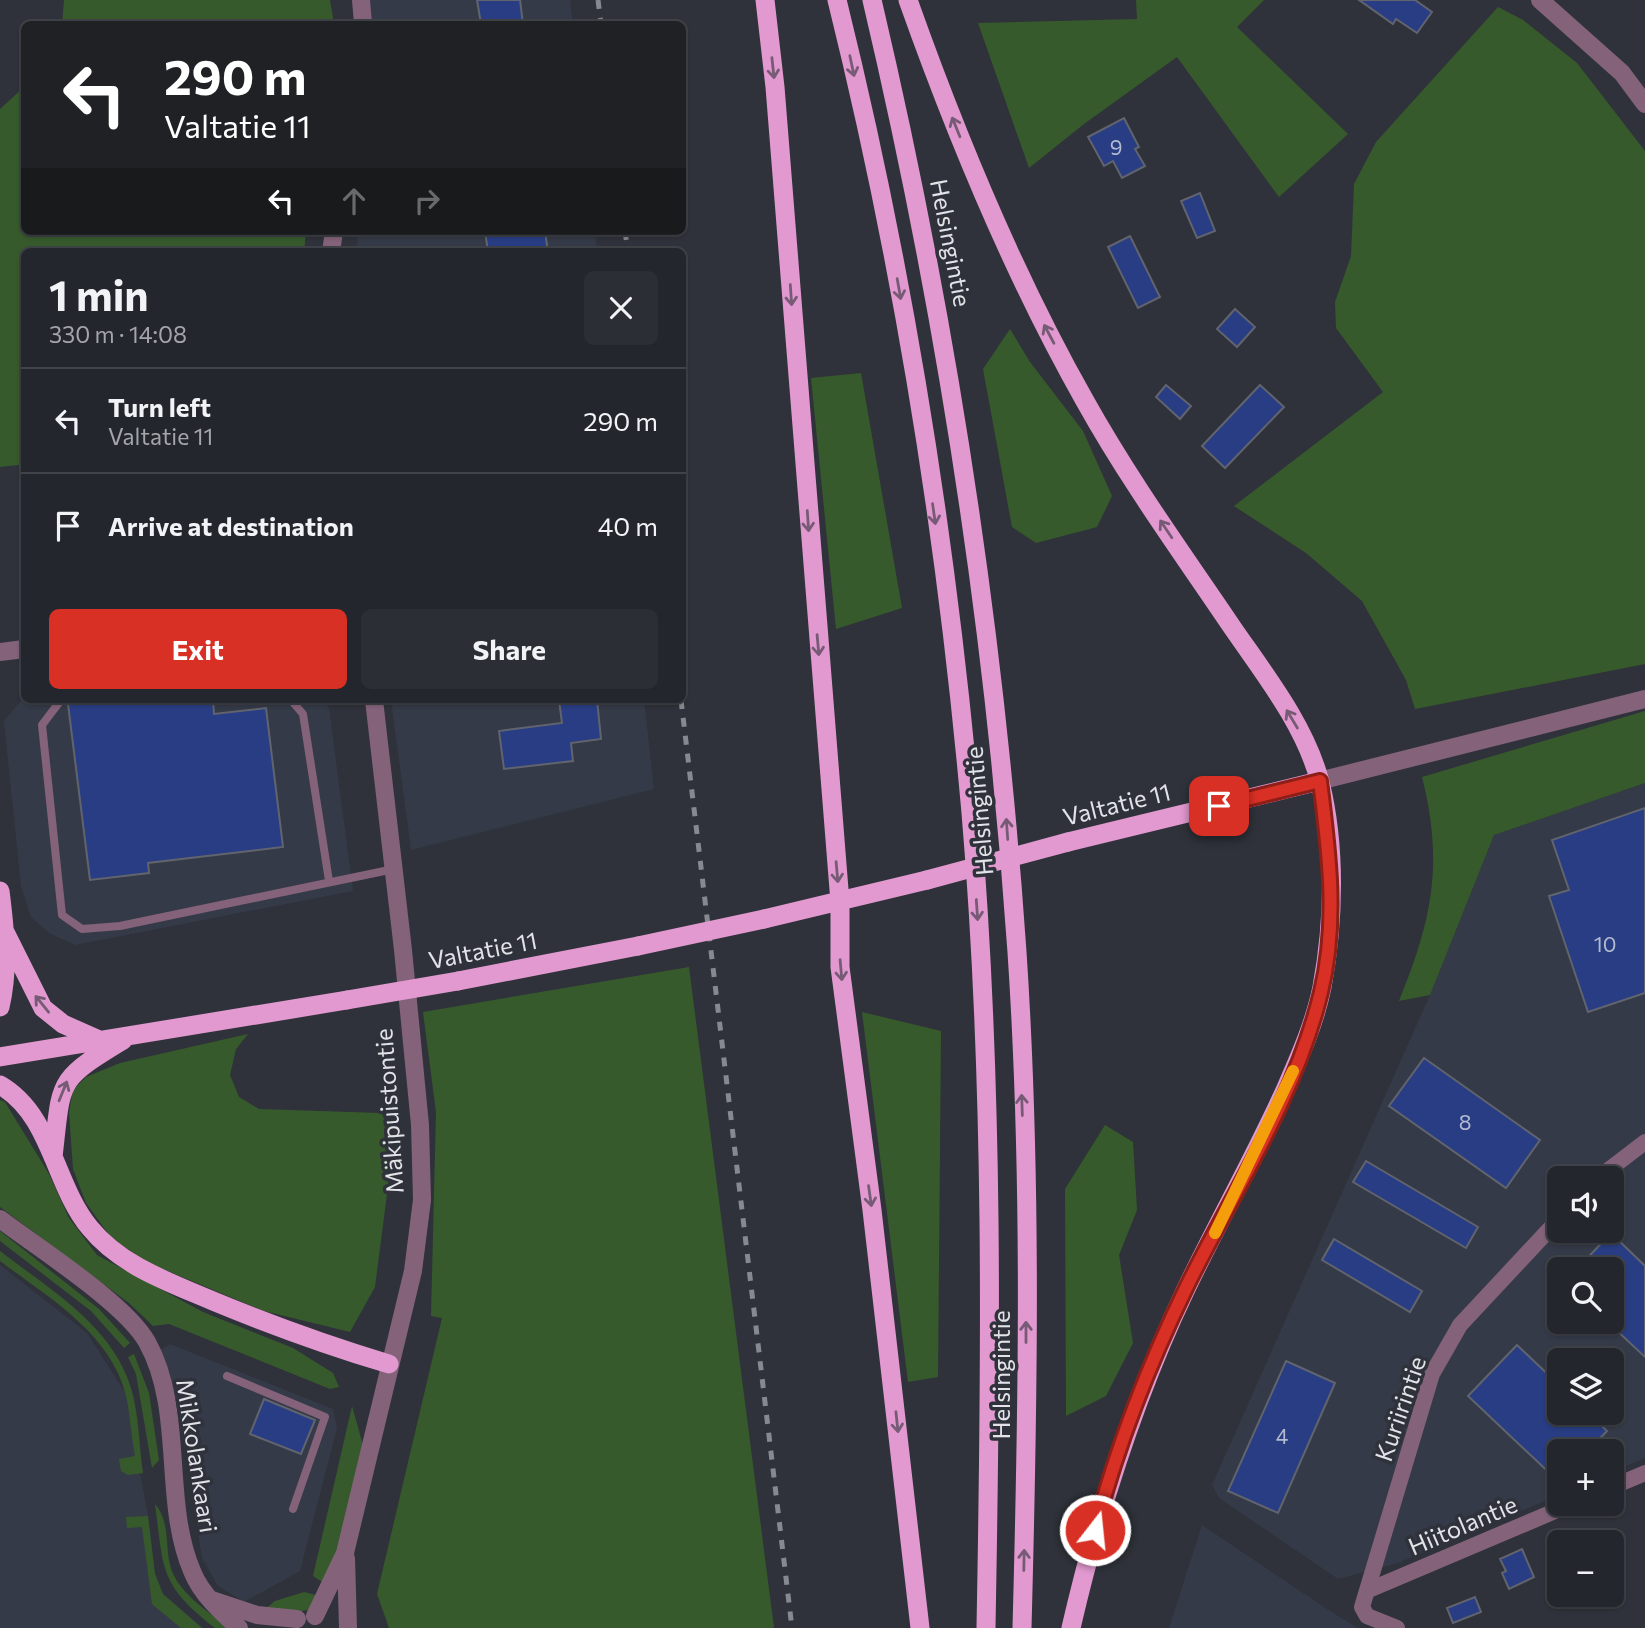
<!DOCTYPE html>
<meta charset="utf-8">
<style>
body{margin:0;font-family:Commissioner,sans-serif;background:#2b2e34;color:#f1f3f6;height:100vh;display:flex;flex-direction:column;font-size:26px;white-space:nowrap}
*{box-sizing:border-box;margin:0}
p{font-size:23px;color:#a3a5a9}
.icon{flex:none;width:38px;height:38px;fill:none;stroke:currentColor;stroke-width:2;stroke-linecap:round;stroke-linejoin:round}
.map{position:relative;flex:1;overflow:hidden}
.drawer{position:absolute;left:21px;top:248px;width:665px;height:455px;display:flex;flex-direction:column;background:#23262c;border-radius:10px;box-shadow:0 2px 5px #0004,0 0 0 2px #404348}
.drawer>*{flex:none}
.top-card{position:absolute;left:21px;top:21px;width:665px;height:214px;border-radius:10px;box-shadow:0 2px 5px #0004,0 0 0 2px #404348;background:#202124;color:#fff;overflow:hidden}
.fabs{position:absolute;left:1547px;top:1166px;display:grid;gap:14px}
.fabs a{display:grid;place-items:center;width:77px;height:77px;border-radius:10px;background:#23262c;box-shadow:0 2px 5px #0004,0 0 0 2px #404348;font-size:35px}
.pin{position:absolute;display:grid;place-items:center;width:60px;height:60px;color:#fff;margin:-30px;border-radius:14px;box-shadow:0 4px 10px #0006}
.me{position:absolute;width:77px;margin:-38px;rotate:16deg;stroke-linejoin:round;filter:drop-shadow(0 0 5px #0008)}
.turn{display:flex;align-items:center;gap:24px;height:147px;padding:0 28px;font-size:32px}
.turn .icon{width:91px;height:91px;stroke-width:2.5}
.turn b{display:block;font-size:49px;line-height:60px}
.lanes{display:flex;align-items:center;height:66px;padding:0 28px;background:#0003;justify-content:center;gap:35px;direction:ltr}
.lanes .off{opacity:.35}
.round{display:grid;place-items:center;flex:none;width:74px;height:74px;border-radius:10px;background:#2b2e34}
.overview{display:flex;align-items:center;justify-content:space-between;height:119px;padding:0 28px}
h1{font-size:42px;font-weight:700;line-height:52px}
.button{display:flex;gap:14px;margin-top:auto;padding:14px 28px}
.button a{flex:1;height:80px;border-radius:10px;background:#d93025;color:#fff;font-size:28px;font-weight:700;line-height:80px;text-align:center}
.button a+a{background:#2b2e34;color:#f1f3f6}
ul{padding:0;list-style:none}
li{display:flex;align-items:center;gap:21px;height:105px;padding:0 28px;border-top:2px solid #404348}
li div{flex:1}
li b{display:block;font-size:26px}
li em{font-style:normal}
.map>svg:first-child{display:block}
.built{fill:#353a48;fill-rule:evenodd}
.green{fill:#375a2c}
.building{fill:#283d83;stroke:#61646d;stroke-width:2}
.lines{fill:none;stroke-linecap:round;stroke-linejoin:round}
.service{stroke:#83627a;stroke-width:8}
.minor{stroke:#83627a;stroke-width:16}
.tertiary{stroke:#83627a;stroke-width:18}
.trunk{stroke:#e299cf;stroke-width:19}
.rail{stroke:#878990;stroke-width:5;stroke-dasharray:9 9;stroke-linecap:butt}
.trunk-bridge{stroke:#e299cf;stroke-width:19}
.oneway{stroke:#775b76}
.route-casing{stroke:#8d1f18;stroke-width:18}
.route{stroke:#d93025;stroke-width:12}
.slow{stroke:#f59e0b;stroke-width:12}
.labels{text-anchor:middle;stroke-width:7;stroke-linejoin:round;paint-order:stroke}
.number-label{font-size:21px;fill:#b3bacf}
.street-label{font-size:24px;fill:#e1e3e8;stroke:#2f323a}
</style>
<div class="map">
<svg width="1645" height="1628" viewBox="0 0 1645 1628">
<rect width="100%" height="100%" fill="#2f323a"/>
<path class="built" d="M369 0H570L573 24H371Z
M359 231H595L597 252H356Z
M24 697V700H322L329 708 353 891 75 945 49 933 31 917 21 886 4 721Z
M391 700H644L654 789 411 850Z
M1645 783V1458L1612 1472V1451H1559V1495L1398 1563 1338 1579 1219 1498 1212 1485 1430 995 1494 835ZM1559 1178H1612V1230H1559ZM1559 1269H1612V1321H1559ZM1559 1360H1612V1412H1559Z
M0 1265 87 1333 125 1392 148 1516 155 1573 163 1594 203 1628H0Z
M170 1344 333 1409 337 1428 300 1571 244 1602 218 1586 202 1558 176 1398 158 1351Z
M1202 1525 1330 1611 1358 1628H1169Z"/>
<path class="green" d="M64 0H330L334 24H62Z
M1136 0H1264L1237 27 1348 134 1279 197 1177 57 1084 124 1029 168 978 23 1137 19Z
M1498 7 1523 20 1577 63 1645 151V664L1415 709 1406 680 1362 601 1306 553 1234 506 1383 392 1336 328 1335 302 1351 256 1354 184 1376 142Z
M24 87V231H306L304 252H24V468L18 465 0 467V109Z
M1010 329 1030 362 1083 431 1112 496 1097 527 1036 543 1012 527 983 369Z
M861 373 902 608 836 629 811 378Z
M1645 711V783L1494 835 1430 995 1399 1001C1432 920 1444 864 1422 777Z
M689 967 774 1628H389L377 1594 442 1318 431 1316 436 1112 423 1012Z
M862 1012 941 1031 938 1377 908 1382Z
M248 1034 236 1049 230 1075 239 1097 259 1109 380 1113 390 1119 388 1186 375 1287 350 1332 264 1311 151 1264 112 1239 86 1203 73 1169 69 1112 73 1090 86 1077 120 1063Z
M0 1100 5 1102 49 1174 69 1218 97 1255 203 1312 293 1348 333 1373 339 1387 330 1389 169 1324 153 1326 129 1303 0 1207Z
M1105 1125 1133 1142 1137 1210 1119 1255 1133 1343 1106 1396 1066 1416 1065 1189Z
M0 1231 99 1309 130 1343 124 1348 91 1311 0 1241Z
M0 1251C49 1289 112 1325 131 1388 139 1414 139 1446 143 1473L128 1475 121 1471 119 1459 135 1456C131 1435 130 1412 125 1392 108 1331 46 1296 0 1261Z
M134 1354 149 1393 159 1460 152 1468 136 1374 128 1357Z
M352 1406 363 1445 334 1564 325 1584 313 1576Z
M155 1504C170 1522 165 1543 170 1565 177 1593 208 1611 229 1628H215C159 1584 164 1571 155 1504Z
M148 1516 155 1574 163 1594 202 1628H181L152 1604 142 1527 127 1528 126 1517Z
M304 1592 316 1595 312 1609 292 1613 264 1610 275 1601Z"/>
<path class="building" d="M477 0H520L523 24H481Z
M1359 0H1415L1432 12 1417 33 1396 19 1393 24Z
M1124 118 1139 147 1135 149 1145 166 1122 178 1113 161 1104 166 1088 137Z
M1200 193 1215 231 1197 238 1181 201Z
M485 231H545L548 252H488Z
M1130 236 1160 297 1138 308 1108 247Z
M1235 309 1255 327 1237 347 1217 329Z
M1166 385 1191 406 1180 419 1156 397Z
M1260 385 1284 407 1225 468 1202 446Z
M104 700H213L214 714 266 708 283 847 148 863 149 873 90 880 68 704Z
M559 700H597L601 739 571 743 573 761 504 769 499 731 562 723Z
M1645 808V993L1588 1012 1549 896 1569 890 1552 840Z
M1424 1058 1540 1140 1506 1188 1389 1106Z
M1366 1161 1478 1227 1466 1248 1353 1182Z
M1611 1233 1645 1266V1357L1612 1326V1269H1577Z
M1334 1239 1422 1291 1410 1312 1322 1260Z
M1517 1345 1559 1385V1412H1588L1607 1431 1588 1451H1559V1482L1468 1396Z
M1286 1361 1335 1383 1278 1513 1228 1491Z
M264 1399 315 1420 301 1454 250 1434Z
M1522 1549 1534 1577 1509 1589 1502 1573 1506 1571 1500 1559Z
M1475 1597 1481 1612 1453 1623 1447 1608Z"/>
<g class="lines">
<path class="service" d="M61 700 42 725 62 915 82 929 120 926 394 869
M291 700 303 714 329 881
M227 1376 325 1417 293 1509"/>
<path class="minor" d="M1598 1178 1645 1142
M1612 1487 1645 1473
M1369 1590 1574 1503
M1397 1628 1367 1616 1362 1607 1432 1374 1460 1325 1559 1219"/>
<path class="tertiary" d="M361 0 363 24
M1540 0 1622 73 1645 104
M331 252 334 231
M0 652 24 649
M1319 781 1645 699
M0 1219C38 1248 125 1303 147 1342 185 1410 162 1501 192 1571 201 1594 221 1612 239 1628
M346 1558 348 1628
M212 1600 257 1615 297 1619
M315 1616 345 1553 413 1271 422 1200 420 1125 403 950 374 700"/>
<path class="trunk" d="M765 0 775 87 840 902V967L872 1210 920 1628
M837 0C903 266 947 540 971 813 994 1084 991 1356 986 1628
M872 0C946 314 995 631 1017 952 1032 1177 1028 1403 1022 1628
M908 0C957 138 1013 274 1085 401 1129 480 1182 553 1232 627 1265 675 1305 725 1320 782 1336 847 1334 922 1322 987 1315 1022 1300 1056 1286 1088 1255 1157 1218 1222 1186 1289 1134 1398 1098 1511 1071 1628
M1068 842 1319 781
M0 891C5 930 9 969 0 1007
M764 919 927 880
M5 932 43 1008 63 1024 99 1040
M458 981 638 946
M0 1057 347 1000
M0 1085C52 1115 54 1185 90 1228 121 1266 169 1282 213 1301 271 1325 329 1346 389 1364
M53 1157C62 1080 55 1081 123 1040"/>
<path class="rail" d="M598 0 601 24
M625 231 628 252
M681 700 792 1628"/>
<path class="trunk-bridge" d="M927 880 1068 842
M638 946 764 919
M347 1000 458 981"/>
</g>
<defs><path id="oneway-shaft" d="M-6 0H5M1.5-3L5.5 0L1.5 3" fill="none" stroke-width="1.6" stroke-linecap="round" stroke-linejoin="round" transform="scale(1.75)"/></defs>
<g class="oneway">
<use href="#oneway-shaft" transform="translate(852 66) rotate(78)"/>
<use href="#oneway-shaft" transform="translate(773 68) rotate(84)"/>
<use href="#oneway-shaft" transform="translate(956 127) rotate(-112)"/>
<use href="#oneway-shaft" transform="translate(899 289) rotate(80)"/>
<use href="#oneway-shaft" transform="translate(791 295) rotate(86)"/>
<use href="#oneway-shaft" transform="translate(1049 334) rotate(-118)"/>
<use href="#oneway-shaft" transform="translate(934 514) rotate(82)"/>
<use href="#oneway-shaft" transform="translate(808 521) rotate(86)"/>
<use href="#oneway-shaft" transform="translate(1166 529) rotate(-124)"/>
<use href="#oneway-shaft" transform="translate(818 645) rotate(85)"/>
<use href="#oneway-shaft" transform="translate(1292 719) rotate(-121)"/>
<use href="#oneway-shaft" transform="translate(1007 829) rotate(-94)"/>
<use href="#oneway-shaft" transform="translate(837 872) rotate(85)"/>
<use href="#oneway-shaft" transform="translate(977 910) rotate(86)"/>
<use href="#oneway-shaft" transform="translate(841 970) rotate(85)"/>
<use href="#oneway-shaft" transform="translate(42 1004) rotate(-129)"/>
<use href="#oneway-shaft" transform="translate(63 1091) rotate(-68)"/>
<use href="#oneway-shaft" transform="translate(1022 1105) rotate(-92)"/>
<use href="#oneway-shaft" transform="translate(870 1196) rotate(82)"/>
<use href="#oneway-shaft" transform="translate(1026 1332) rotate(-90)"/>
<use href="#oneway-shaft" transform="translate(897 1422) rotate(84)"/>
<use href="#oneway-shaft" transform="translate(1024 1560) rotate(-89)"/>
</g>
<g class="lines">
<g class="route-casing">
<path id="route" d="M1095 1530C1117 1446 1149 1364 1187 1286 1234 1191 1296 1096 1321 992 1338 922 1329 851 1320 781L1219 806"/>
</g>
<use href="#route" class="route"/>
<path class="slow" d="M1215 1233 1293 1071"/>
</g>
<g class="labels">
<g class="number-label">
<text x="1116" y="155">9</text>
<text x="1605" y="952">10</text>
<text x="1465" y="1130">8</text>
<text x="1282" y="1444">4</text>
</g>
<g class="street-label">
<text transform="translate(950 243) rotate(79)" y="8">Helsingintie</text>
<text transform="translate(1117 805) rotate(-14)" y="8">Valtatie 11</text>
<text transform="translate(980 811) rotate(-95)" y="8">Helsingintie</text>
<text transform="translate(483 951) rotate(-11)" y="8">Valtatie 11</text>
<text transform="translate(390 1111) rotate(-94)" y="8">Mäkipuistontie</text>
<text transform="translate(1002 1375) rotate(-90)" y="8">Helsingintie</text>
<text transform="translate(1401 1409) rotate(-71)" y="8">Kuriirintie</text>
<text transform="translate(196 1456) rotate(81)" y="8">Mikkolankaari</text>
<text transform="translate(1463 1526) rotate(-23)" y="8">Hiitolantie</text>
</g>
</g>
</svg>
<div class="fabs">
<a><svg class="icon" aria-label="sound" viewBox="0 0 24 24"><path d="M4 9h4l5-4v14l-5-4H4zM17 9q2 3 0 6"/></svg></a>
<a><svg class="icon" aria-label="search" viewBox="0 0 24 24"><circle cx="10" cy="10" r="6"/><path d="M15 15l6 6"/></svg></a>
<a><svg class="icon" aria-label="layers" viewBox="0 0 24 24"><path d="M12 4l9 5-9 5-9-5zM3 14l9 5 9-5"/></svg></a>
<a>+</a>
<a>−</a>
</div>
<div class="pin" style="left:1219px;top:806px;background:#d93025"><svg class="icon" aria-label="arrive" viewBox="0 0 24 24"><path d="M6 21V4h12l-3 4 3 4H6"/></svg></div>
<svg class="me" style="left:1095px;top:1530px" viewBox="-20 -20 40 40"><circle r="17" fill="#d93025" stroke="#fff" stroke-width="3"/><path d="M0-11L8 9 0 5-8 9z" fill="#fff"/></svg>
<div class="top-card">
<div class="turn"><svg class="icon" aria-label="left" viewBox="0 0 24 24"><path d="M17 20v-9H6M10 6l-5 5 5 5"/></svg><div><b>290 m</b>Valtatie 11</div></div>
<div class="lanes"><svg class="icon" aria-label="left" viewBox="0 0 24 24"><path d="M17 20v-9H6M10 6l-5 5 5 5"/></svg><svg class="icon off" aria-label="ahead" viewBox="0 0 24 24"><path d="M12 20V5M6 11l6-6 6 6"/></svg><svg class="icon off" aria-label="right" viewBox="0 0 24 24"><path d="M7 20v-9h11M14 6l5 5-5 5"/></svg></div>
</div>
<section class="drawer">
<div class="overview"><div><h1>1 min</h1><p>330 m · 14:08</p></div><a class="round"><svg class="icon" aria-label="close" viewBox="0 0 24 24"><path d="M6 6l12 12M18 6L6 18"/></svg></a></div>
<ul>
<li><svg class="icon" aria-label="left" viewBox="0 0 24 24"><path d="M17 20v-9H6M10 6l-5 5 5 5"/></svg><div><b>Turn left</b><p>Valtatie 11</p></div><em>290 m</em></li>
<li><svg class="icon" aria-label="arrive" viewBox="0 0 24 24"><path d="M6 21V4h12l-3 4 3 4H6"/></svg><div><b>Arrive at destination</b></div><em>40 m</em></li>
</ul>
<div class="button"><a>Exit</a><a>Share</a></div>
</section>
</div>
